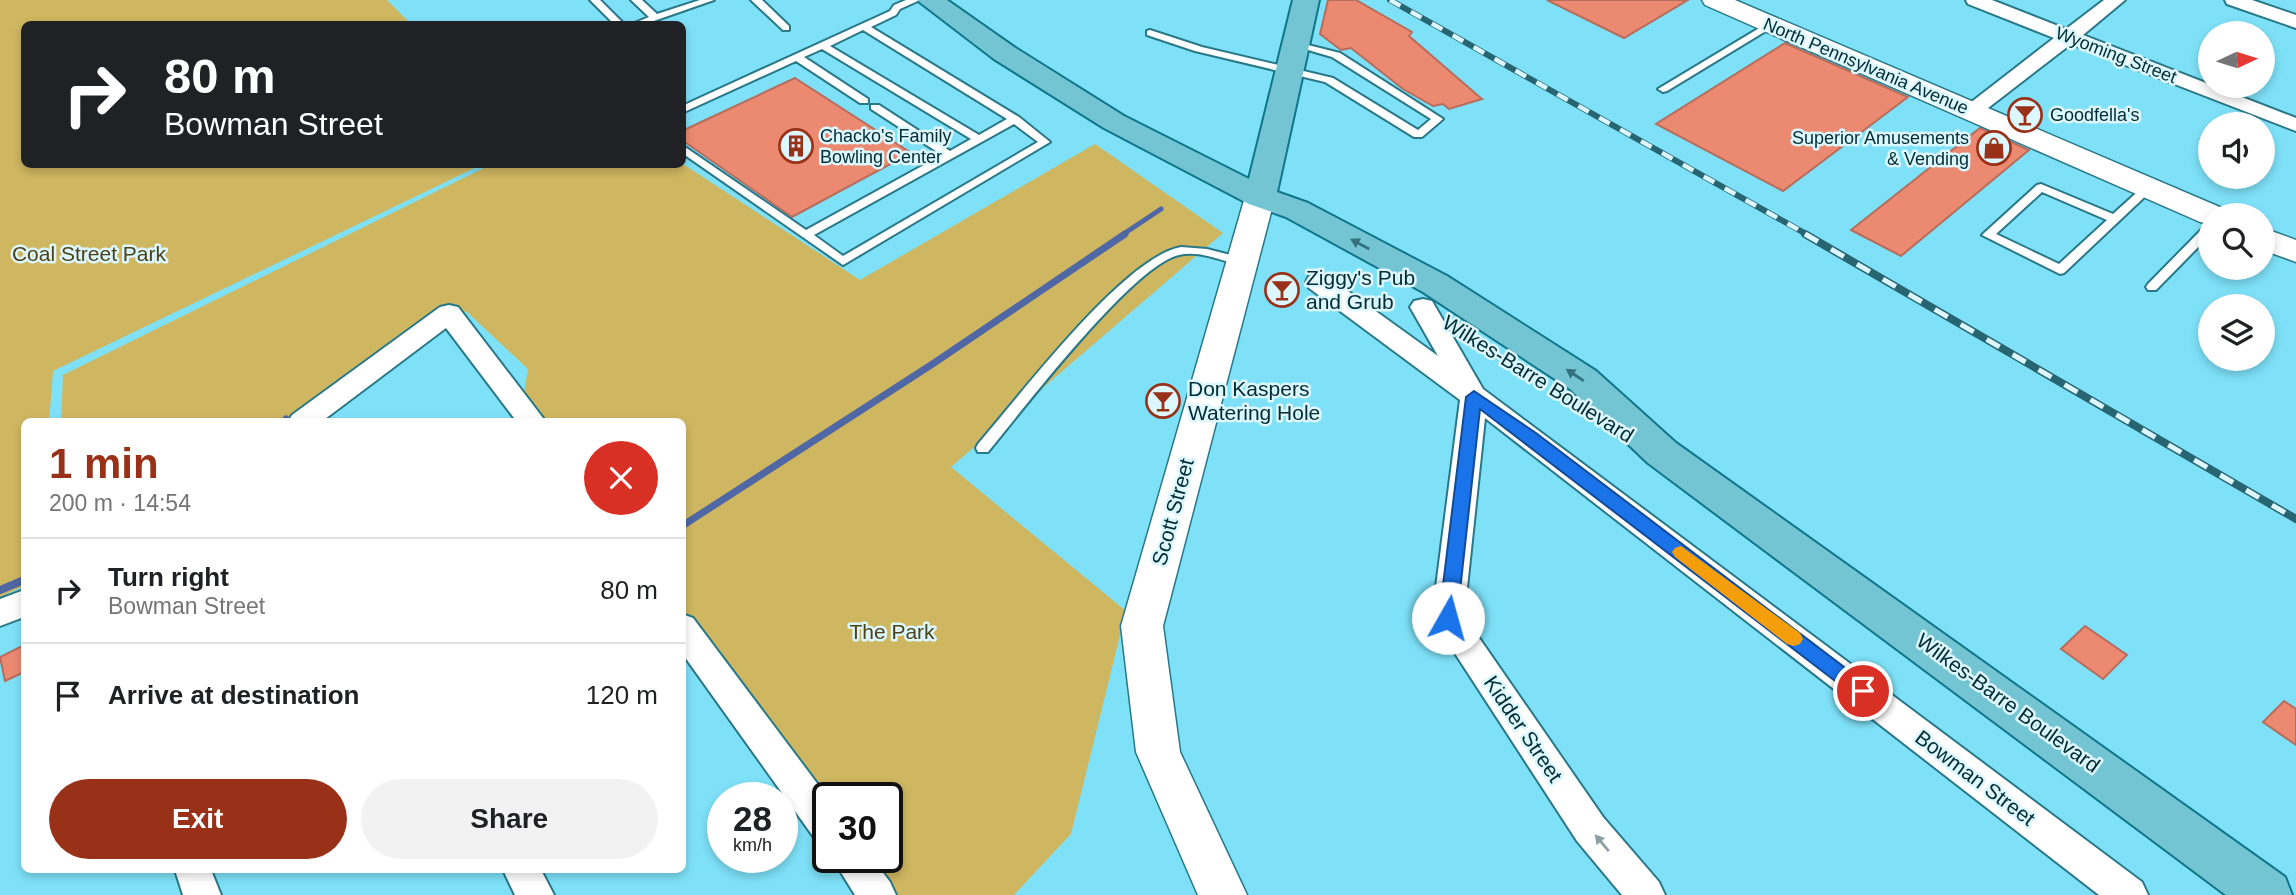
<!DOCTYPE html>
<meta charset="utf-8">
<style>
body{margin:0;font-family:Helvetica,sans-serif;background:#f2f2f2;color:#202124;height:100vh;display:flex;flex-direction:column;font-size:26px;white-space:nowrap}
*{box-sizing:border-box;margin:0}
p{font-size:23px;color:#757577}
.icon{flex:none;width:38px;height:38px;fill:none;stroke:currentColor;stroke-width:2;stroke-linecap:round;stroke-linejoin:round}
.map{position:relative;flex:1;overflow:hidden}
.drawer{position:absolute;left:21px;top:418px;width:665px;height:455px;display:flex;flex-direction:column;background:#fff;border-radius:10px;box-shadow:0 4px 10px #0003}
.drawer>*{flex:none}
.hud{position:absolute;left:21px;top:21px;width:665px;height:147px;border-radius:10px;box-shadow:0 4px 10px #0003;background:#202124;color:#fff;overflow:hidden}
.needle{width:46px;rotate:86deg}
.controls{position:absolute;left:2198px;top:21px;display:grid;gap:14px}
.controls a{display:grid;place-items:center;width:77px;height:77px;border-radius:50%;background:#fff;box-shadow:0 4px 10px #0003;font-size:35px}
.speed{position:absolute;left:707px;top:782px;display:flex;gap:14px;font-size:35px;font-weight:700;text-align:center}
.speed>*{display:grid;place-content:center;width:91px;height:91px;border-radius:50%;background:#fff;box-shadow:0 4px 10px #0003;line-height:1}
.speed small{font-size:18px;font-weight:400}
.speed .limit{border:4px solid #111;border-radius:10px;background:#fff;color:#111}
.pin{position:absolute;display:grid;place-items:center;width:60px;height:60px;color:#fff;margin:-30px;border:4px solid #fff;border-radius:50%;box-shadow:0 2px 7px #0007}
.me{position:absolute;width:77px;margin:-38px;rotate:7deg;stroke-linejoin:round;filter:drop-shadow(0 0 5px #0008)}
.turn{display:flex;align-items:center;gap:24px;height:147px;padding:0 28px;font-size:32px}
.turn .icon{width:91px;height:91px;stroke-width:2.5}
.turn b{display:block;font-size:49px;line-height:60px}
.round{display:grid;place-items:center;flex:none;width:74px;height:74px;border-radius:37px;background:#f2f2f2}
.summary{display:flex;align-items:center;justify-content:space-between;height:119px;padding:0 28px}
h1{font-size:42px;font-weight:800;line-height:52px;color:#993118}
.cta{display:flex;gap:14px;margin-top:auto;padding:14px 28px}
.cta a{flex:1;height:80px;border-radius:42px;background:#993118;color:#fff;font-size:28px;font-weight:800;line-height:80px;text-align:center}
.cta a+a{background:#f2f2f2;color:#202124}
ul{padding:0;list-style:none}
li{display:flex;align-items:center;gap:21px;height:105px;padding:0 28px;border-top:2px solid #e0e0e0}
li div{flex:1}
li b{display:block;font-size:26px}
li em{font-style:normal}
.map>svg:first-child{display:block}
.green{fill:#cfb761}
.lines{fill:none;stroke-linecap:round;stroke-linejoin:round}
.stream-far2{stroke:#4f67a4;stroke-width:5}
.stream-far1{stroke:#4f67a4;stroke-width:7}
.stream{stroke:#4f67a4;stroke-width:8}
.building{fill:#ec8971;stroke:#b76d5c;stroke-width:2}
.service-casing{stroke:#297888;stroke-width:4}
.minor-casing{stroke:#297888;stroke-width:4}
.tertiary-casing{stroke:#297888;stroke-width:3}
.primary-casing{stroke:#10768a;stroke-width:4}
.service{fill:#fff;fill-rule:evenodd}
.minor{fill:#fff;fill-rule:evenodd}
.tertiary{fill:#fff;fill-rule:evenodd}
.primary{fill:#74c5d4;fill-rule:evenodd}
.rail-far1-casing{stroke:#286572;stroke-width:6}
.rail-casing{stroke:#286572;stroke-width:8}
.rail-far1{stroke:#dcf7fd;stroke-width:4.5;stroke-dasharray:12;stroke-linecap:butt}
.rail{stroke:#dcf7fd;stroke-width:5;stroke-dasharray:15;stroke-linecap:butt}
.oneway{fill:#34717d}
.oneway2{fill:#8ca0a4}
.route{fill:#1a73e8;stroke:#114b97;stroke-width:2}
.slow{fill:#f59e0b}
.labels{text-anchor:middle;stroke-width:5;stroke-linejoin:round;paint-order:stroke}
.far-street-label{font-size:18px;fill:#002c35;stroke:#dcf7fd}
.far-poi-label{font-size:18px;fill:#002c35;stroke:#dcf7fd;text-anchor:start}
.park-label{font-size:21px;fill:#4d4217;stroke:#dcf7fd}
.poi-label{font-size:21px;fill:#002c35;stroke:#dcf7fd;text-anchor:start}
.street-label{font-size:21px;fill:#002c35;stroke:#dcf7fd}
</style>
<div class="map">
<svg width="2296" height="895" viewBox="0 0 2296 895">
<rect width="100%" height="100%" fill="#7ee1f8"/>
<path class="green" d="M0 0H387L411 24H24V164L481 165 53 371 49 422H24V586L0 597Z
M1095 144 1223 233 951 467 1126 611 1071 834 1014 895H881L854 858H887V798H828L683 630 682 422H529L521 410 528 369 466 311 424 332 282 422H61L63 375 490 165 683 164 860 280Z"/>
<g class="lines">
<path class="stream-far2" d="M1122 235 1161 209"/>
<path class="stream-far1" d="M283 422 286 419 288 422
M682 526 934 363 1125 234"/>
<path class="stream" d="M0 590 24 580"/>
</g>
<path class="building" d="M1328 0H1356L1412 32 1409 36 1482 99 1449 109 1443 104 1433 106 1403 89 1351 48 1341 50 1320 34Z
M1547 0H1688L1624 38Z
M1785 43 1908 97 1783 191 1656 124Z
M795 78 911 153 792 217 682 140V131Z
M1980 128 2029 150 1901 256 1851 230Z
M2085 626 2127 655 2103 679 2061 649Z
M24 645V672L5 681 0 657Z
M2284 701 2296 709V745L2263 722Z"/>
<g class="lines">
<g class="service-casing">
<path id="service" d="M590 0H600L624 24H614Z
M631 0H642L657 14 700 0H714L645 24H632L649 17Z
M751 0H762L789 26V30H783Z
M906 0H920L900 9 896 15 871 27 1019 117 1050 142 843 265 682 153V145L806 230 942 155 871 109V105H879L950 151 971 139 822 49 804 57 868 99V103H860L796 61 682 113V106L890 11 894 5ZM863 30 1007 119 979 135 830 46ZM1014 124 1038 142 843 256 814 235Z
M1771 21 1774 22V26L1667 91 1663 92 1658 89Z
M1150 30 1202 47 1333 78 1418 130 1431 119 1332 57 1291 45 1296 42 1340 53 1443 119 1422 137H1414L1325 82 1195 51 1147 35V31Z
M2041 184 2113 214 2144 186 2148 185 2154 188 2064 273 2060 274 1982 235 2037 185ZM2042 192 2107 220 2059 264 1996 234Z
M2210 224V235L2156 290H2148L2146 287 2148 284 2206 225Z
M1181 247 1207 249 1246 259 1248 262 1242 266C1223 261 1199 250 1179 255 1133 265 1022 411 988 452H978L976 448 978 444C1019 397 1124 257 1181 247Z"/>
</g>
<g class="minor-casing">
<path id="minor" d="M1966 0H1992L2066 29 2104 0H2125L2083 35 2296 118V131L2071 44 1979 115H1965L1961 111 1965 107 2054 38 1968 4Z
M2225 0H2252L2296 15V28L2227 4Z
M1318 274 1327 276 1438 356 1410 307 1414 301 1423 299 1432 301 1483 389 2142 882 2148 895H2099L1485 418 1464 616 1603 817 1659 882 1665 895H1622L1577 841 1432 618 1460 400 1309 288 1306 282 1309 276Z
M449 305 458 307 546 422H517L446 328 321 422H288L292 415 440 307Z
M24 590V617L0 626V599Z
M682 614 693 618 828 798V844L815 839 682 653Z
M832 858H872L890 882 896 895H855Z
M175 870H211L221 895H183Z
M503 870H541L554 895H515Z"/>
</g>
<g class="tertiary-casing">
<path id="tertiary" d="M1702 0H1735L2222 208 2226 215H2210V224L2200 222 1705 5Z
M1260 188 1271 191 1275 197 1163 626 1180 752 1247 895H1198L1136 752 1121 626 1245 197 1249 191Z
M2263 228 2296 240V262L2263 250Z"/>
</g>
<g class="primary-casing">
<path id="primary" d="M917 0H947L1014 47 1124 116 1249 179 1293 0H1319L1277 192 1308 203 1447 276 1596 371 1676 443 2285 877 2292 895H2226L1648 463 1570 389 1423 292 1286 217 1249 204 1104 128 994 59Z"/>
</g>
<use href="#service" class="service"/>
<use href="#minor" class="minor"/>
<use href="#tertiary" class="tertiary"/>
<use href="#primary" class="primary"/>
<g class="rail-far1-casing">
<path id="rail-far1" d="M1390 0 1808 235"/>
</g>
<g class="rail-casing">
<path id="rail" d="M1805 234 2296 519"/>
</g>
<use href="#rail-far1" class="rail-far1"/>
<use href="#rail" class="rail"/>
</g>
<defs><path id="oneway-solid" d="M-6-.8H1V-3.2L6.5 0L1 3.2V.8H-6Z" transform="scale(1.75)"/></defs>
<g class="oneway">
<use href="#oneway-solid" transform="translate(1360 244) rotate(-152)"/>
<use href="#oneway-solid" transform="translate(1575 375) rotate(-146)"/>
</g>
<use class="oneway2" href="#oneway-solid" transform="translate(1602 843) rotate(-130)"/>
<path class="route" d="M1474 391 1536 433 1869 686 1872 691 1869 697 1863 700 1856 697 1480 409 1457 618 1454 623 1448 625 1441 623 1439 618 1466 397Z"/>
<path class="slow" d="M1681 546 1800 633 1803 639 1800 644 1794 646 1787 644 1675 557 1672 552 1675 548Z"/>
<defs>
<g id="bar-ring" transform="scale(1.75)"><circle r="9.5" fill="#dcf7fd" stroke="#993118" stroke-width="1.5"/><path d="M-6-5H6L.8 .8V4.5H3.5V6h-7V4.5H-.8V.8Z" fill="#993118"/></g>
<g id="building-ring" transform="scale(1.75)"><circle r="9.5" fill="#dcf7fd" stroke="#993118" stroke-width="1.5"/><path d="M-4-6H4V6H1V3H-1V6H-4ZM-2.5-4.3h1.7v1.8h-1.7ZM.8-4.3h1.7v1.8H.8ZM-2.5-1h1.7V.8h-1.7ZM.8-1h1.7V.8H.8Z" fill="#993118"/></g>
<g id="shop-ring" transform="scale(1.75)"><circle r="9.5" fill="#dcf7fd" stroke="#993118" stroke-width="1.5"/><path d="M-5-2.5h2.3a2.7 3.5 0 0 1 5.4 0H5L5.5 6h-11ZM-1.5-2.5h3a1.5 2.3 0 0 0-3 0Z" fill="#993118"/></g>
</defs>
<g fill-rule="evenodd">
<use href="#bar-ring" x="2025" y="115"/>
<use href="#building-ring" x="796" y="146"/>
<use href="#shop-ring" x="1994" y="148"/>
<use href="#bar-ring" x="1282" y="290"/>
<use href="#bar-ring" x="1163" y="401"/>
</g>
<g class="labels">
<g class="far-street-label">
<text transform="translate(2116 55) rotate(21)" y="6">Wyoming Street</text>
<text transform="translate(1866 66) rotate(23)" y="6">North Pennsylvania Avenue</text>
</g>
<g class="far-poi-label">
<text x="2050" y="121">Goodfella's</text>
<text x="820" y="142">Chacko's Family<tspan x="820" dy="21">Bowling Center</tspan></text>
<text x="1969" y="144" text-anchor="end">Superior Amusements<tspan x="1969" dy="21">&amp; Vending</tspan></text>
</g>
<g class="park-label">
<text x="89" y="261">Coal Street Park</text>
<text x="892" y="639">The Park</text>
</g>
<g class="poi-label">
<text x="1306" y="285">Ziggy's Pub<tspan x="1306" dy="24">and Grub</tspan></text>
<text x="1188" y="396">Don Kaspers<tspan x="1188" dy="24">Watering Hole</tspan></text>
</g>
<g class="street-label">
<text transform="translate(1538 379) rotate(32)" y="7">Wilkes-Barre Boulevard</text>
<text transform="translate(1173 512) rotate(-75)" y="7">Scott Street</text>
<text transform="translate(2008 703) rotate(36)" y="7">Wilkes-Barre Boulevard</text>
<text transform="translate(1523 729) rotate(56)" y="7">Kidder Street</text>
<text transform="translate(1975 778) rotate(37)" y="7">Bowman Street</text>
</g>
</g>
</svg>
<div class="controls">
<a><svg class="needle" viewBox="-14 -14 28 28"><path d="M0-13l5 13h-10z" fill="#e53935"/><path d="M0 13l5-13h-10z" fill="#757577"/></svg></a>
<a><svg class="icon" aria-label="sound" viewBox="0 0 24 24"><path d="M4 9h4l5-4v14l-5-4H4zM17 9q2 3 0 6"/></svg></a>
<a><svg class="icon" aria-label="search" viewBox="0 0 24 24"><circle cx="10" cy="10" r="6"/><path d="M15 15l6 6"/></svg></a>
<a><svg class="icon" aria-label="layers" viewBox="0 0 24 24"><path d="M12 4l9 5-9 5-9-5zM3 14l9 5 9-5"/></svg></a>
</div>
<div class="speed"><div>28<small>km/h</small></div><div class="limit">30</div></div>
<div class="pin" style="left:1863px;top:691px;background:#d93025"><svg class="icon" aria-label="arrive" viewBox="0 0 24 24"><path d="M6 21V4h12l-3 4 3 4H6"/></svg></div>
<svg class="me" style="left:1448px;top:618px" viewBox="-20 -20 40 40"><circle r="19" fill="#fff"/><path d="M0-13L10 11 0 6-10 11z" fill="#1a73e8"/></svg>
<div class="hud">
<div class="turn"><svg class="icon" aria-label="right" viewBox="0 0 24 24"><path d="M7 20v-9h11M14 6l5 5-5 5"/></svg><div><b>80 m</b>Bowman Street</div></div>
</div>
<section class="drawer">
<div class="summary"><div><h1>1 min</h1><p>200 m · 14:54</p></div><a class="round" style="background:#d93025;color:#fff"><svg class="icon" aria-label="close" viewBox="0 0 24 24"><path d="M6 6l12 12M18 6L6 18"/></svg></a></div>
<ul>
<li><svg class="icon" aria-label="right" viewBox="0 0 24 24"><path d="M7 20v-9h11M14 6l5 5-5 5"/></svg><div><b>Turn right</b><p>Bowman Street</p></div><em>80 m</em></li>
<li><svg class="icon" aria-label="arrive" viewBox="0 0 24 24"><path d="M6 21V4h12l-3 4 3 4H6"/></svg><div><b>Arrive at destination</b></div><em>120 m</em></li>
</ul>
<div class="cta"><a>Exit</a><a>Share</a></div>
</section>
</div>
